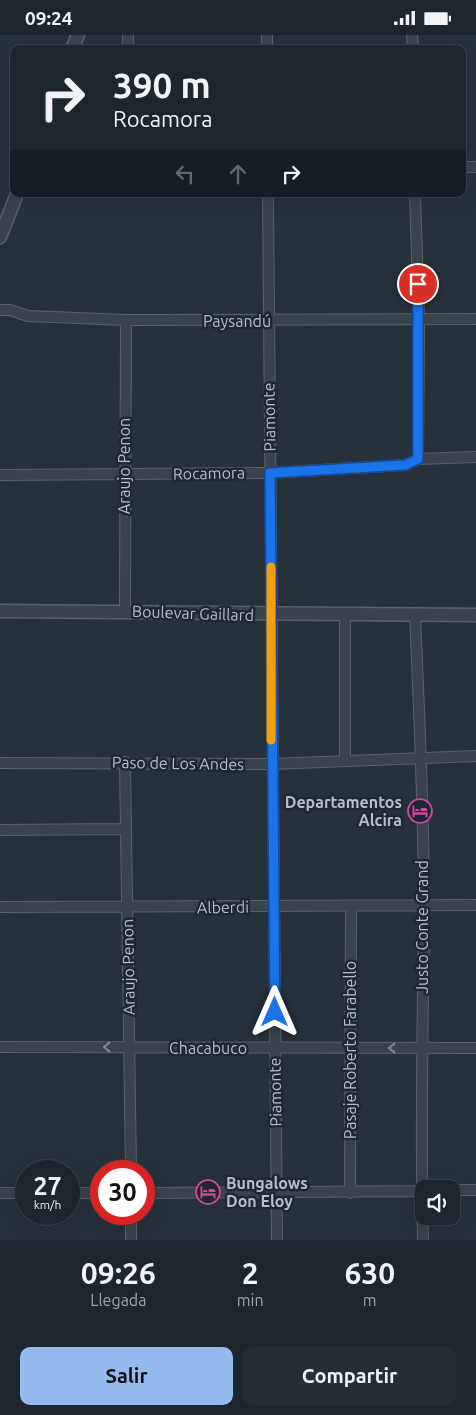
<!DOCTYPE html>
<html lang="es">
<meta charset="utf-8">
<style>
body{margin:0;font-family:Ubuntu,sans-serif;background:#252d35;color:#f1f3f6;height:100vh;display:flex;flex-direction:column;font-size:19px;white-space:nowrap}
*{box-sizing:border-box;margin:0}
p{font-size:16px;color:#a0a5aa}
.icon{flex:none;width:28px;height:28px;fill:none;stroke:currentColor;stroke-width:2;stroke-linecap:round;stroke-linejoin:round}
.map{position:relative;height:1205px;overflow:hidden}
.drawer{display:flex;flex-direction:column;background:#1d252d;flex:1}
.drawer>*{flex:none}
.top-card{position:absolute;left:10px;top:10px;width:456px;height:152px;border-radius:10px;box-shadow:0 5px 20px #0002,0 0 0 1px #3b4249;background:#1d252d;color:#f1f3f6;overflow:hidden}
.tools{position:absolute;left:415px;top:1145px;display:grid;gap:10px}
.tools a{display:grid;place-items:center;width:45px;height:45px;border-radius:10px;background:#1d252d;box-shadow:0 5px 20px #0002,0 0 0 1px #3b4249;font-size:25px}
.speed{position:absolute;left:15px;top:1125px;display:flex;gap:10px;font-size:25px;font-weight:700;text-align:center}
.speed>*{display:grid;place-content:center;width:65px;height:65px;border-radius:50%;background:#1d252d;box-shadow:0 5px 20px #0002,0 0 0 1px #3b4249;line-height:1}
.speed small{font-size:12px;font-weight:400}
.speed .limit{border:8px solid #d22;background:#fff;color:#111}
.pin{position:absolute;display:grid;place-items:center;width:42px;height:42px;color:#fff;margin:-21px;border:2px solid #fff;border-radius:50%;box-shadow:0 1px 5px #0007}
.me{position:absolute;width:55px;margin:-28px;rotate:0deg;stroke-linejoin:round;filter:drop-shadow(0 0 4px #0008)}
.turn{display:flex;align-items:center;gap:18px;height:105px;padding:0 20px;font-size:22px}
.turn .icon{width:65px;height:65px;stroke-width:2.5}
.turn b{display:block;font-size:35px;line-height:42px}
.lanes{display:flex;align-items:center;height:48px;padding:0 20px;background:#0003;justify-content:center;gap:25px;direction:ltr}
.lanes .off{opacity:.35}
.eta{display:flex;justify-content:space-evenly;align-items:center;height:85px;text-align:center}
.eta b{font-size:30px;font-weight:600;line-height:35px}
.action{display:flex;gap:10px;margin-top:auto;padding:10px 20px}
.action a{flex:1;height:58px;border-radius:10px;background:#95bbee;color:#111;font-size:20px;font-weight:600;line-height:58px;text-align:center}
.action a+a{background:#252d35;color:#f1f3f6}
.status{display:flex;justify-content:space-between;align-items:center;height:35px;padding:0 25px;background:#1d252d;direction:ltr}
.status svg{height:14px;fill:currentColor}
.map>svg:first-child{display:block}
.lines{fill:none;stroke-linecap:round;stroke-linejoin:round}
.minor-casing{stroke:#58616b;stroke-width:12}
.tertiary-casing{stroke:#58616b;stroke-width:15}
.minor{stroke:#3a434d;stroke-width:10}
.tertiary{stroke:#3a434d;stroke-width:12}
.oneway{stroke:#7f8791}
.route-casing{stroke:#114b97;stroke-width:12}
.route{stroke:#1a73e8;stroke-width:9}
.slow{stroke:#f59e0b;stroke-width:9}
.labels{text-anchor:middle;stroke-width:5;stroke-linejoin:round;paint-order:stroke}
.street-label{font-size:16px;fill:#b7bec8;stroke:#1f2832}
.poi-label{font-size:16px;font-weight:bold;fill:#b7bec8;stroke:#1f2832;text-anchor:end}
</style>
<div class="status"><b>09:24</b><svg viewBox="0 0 49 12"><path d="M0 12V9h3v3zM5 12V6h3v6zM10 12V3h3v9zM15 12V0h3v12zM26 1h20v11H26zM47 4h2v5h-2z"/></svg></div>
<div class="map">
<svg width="476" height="1205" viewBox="0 0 476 1205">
<rect width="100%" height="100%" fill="#27313c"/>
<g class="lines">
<g class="minor-casing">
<path id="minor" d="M128 0V14
M267 0V14
M412 0 413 14
M462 132H476
M268 159 277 1205
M415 159 419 285 418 424
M0 275H10L28 281 126 285 476 284
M0 440 270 438 405 430 418 424 476 422
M125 576 126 285
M345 579V726
M415 580C419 677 424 774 424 872 423 983 420 1094 423 1205
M125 727 131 1136
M0 728 271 729 476 721
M0 795 126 794
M0 872 476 870
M0 1012 476 1013
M451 1155H476
M0 1158H26
M69 1158H101
M144 1158 424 1156
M350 1158 351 872
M131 1179V1205"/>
</g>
<g class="tertiary-casing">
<path id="tertiary" d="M72 14 78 0
M0 202 17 159
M0 576 476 580"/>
</g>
<use href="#minor" class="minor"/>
<use href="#tertiary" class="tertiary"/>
</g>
<defs><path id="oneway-chevron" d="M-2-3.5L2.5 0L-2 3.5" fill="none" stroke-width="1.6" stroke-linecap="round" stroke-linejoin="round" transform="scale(1.25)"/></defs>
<g class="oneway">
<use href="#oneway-chevron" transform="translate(107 1012) rotate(-180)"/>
<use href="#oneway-chevron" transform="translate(392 1013) rotate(-180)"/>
</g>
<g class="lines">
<g class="route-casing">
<path id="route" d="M275 977 270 438 405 430 418 424V249"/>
</g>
<use href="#route" class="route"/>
<path class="slow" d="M271 532V705"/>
</g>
<defs>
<g id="hotel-ring" transform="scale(1.25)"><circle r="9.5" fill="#1f2832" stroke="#d1479c" stroke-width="1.5"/><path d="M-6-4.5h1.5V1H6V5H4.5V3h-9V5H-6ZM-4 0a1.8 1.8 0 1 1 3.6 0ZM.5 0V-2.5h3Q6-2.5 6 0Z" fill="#d1479c"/></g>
</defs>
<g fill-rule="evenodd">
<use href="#hotel-ring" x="420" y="776"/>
<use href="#hotel-ring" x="208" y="1157"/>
</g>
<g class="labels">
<g class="street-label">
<text x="237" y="292">Paysandú</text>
<text transform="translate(269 382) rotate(-91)" y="6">Piamonte</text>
<text transform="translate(124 431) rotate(-90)" y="6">Araujo Penon</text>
<text transform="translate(209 438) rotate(-1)" y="6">Rocamora</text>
<text transform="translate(193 578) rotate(2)" y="6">Boulevar Gaillard</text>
<text transform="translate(178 728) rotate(1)" y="6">Paso de Los Andes</text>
<text transform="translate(223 872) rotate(-1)" y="6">Alberdi</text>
<text transform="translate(422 892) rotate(-90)" y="6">Justo Conte Grand</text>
<text transform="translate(128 932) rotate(-91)" y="6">Araujo Penon</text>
<text x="208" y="1019">Chacabuco</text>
<text transform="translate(350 1015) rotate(-90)" y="6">Pasaje Roberto Farabello</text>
<text transform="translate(275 1057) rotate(-91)" y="6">Piamonte</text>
</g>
<g class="poi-label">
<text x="402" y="773">Departamentos<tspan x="402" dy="18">Alcira</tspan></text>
<text x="226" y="1154" text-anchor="start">Bungalows<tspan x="226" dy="18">Don Eloy</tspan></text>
</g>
</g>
</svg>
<div class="tools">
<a><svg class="icon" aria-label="sound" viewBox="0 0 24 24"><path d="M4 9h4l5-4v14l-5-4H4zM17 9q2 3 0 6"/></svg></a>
</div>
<div class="speed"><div>27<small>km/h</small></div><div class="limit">30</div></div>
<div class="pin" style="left:418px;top:249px;background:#d93025"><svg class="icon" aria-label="arrive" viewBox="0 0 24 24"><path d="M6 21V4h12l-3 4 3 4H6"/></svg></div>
<svg class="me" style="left:275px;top:977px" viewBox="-20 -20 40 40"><path d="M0-17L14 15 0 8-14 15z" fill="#1a73e8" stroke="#fff" stroke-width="4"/></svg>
<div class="top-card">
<div class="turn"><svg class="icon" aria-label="right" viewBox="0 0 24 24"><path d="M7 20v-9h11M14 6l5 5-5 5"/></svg><div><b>390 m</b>Rocamora</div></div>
<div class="lanes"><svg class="icon off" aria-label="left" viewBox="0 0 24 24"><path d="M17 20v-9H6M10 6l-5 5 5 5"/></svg><svg class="icon off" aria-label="ahead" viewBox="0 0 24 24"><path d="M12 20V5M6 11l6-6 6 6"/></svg><svg class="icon" aria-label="right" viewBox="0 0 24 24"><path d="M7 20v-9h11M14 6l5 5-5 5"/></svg></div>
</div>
</div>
<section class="drawer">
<div class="eta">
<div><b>09:26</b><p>Llegada</p></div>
<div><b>2</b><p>min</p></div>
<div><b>630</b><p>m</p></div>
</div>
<div class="action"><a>Salir</a><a>Compartir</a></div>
</section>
